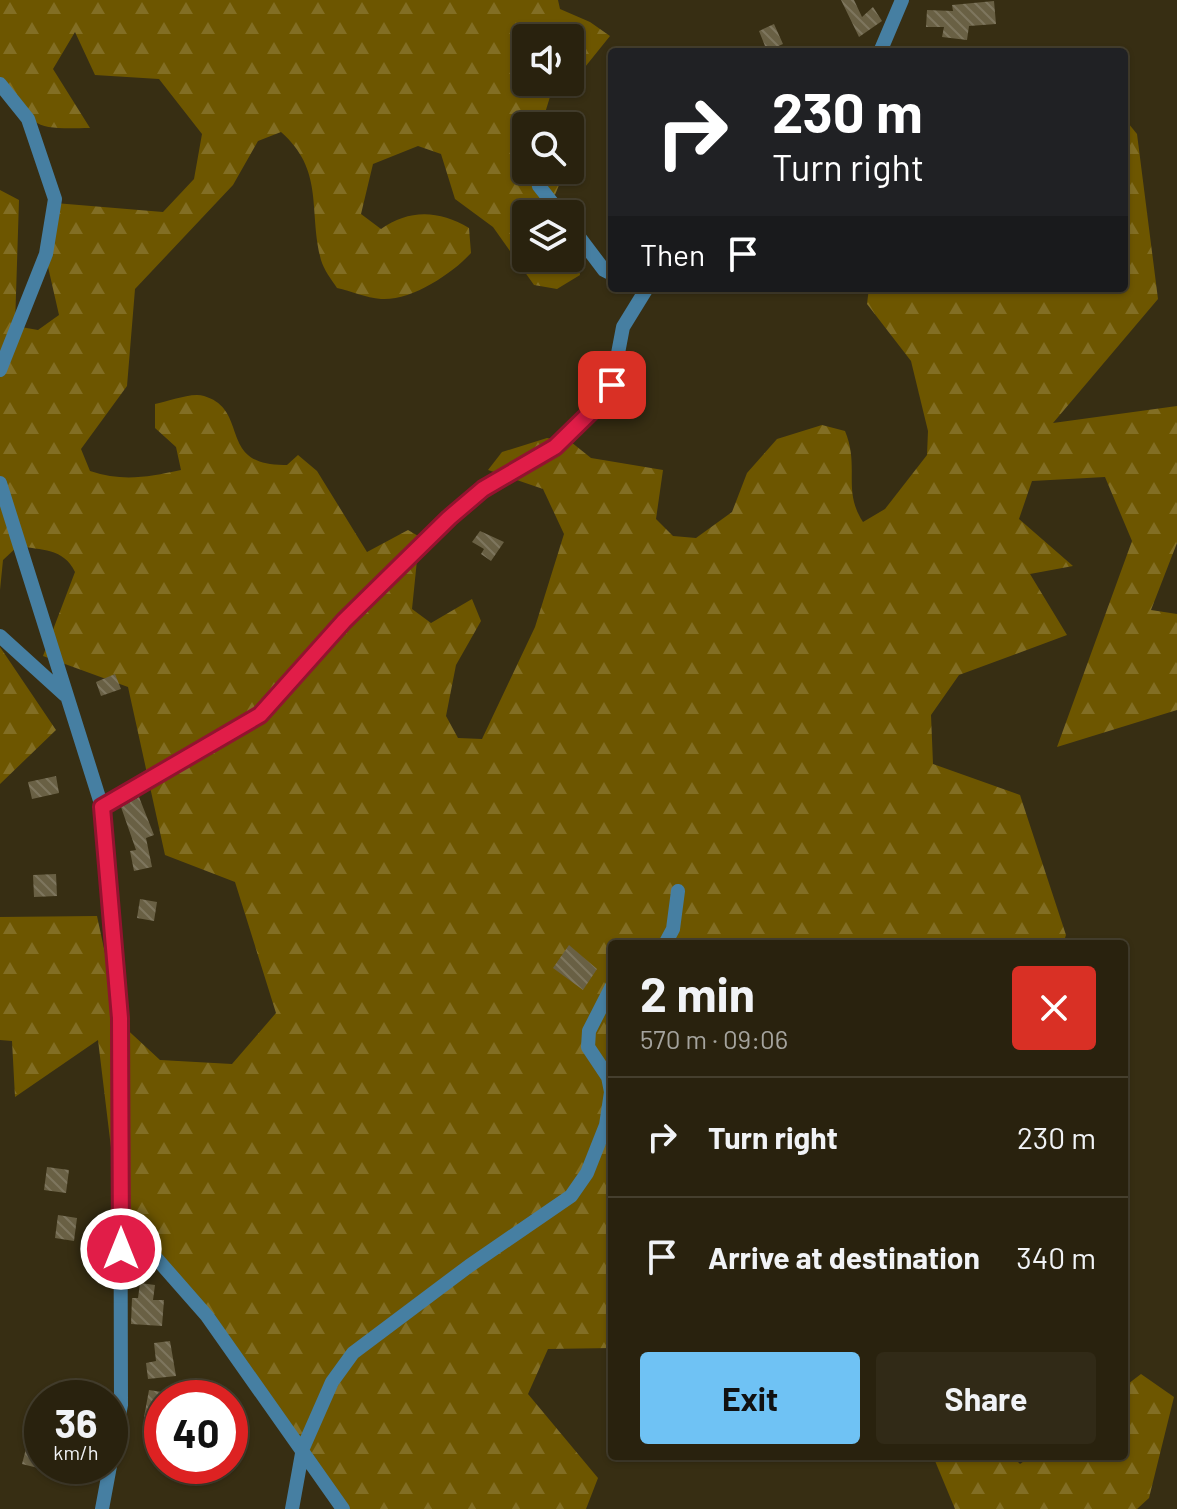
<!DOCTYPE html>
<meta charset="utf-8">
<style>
body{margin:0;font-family:Barlow,sans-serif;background:#312a17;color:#f1f3f6;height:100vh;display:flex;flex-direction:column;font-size:30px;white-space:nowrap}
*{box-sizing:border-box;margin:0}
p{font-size:26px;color:#a5a49e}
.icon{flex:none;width:44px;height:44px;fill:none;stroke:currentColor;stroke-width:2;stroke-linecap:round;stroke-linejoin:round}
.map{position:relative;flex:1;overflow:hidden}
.drawer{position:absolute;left:608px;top:940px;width:520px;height:520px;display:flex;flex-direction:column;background:#29220e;border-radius:8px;box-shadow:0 2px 6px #0004,0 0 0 2px #453f2e}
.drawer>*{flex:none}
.top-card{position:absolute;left:608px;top:48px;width:520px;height:244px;border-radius:8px;box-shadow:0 2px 6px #0004,0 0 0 2px #453f2e;background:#202124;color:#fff;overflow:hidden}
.fabs{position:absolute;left:512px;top:24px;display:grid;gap:16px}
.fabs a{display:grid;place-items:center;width:72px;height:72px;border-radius:8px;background:#29220e;box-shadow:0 2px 6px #0004,0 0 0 2px #453f2e;font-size:40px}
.speed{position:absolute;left:24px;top:1380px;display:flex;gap:16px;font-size:40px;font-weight:700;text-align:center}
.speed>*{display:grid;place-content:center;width:104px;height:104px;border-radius:50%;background:#29220e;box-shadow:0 2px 6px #0004,0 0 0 2px #453f2e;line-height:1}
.speed small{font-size:20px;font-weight:400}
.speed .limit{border:12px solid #d22;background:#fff;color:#111}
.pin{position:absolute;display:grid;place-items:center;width:68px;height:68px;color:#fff;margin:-34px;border-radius:16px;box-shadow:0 4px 12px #0006}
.me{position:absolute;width:88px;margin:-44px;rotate:0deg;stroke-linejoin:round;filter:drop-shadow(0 0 6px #0008)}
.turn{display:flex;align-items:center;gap:28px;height:168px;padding:0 32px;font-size:36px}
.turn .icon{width:104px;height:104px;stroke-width:2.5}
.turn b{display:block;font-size:56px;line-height:68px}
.then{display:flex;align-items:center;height:76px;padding:0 32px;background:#0003;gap:16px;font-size:30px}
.round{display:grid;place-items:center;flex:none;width:84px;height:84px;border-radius:8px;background:#312a17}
.headline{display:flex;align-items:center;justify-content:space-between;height:136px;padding:0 32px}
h1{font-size:48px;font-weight:700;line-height:60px}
.action{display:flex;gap:16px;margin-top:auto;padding:16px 32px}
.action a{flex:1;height:92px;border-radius:8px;background:#6fc2f4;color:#111;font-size:32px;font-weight:700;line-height:92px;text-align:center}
.action a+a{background:#312a17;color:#f1f3f6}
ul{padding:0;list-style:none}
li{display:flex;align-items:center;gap:24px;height:120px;padding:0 32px;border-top:2px solid #453f2e}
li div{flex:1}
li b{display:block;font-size:30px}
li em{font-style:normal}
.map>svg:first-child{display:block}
.forest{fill:url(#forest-firs)}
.building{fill:url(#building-back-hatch)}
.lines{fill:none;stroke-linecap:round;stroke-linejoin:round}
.minor{stroke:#467fa2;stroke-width:14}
.route-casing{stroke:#92132f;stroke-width:20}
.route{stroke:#e11d48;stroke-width:14}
</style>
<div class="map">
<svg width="1177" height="1509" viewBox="0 0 1177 1509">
<defs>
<pattern id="forest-firs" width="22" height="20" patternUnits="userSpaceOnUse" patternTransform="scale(2)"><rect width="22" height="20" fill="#6d5600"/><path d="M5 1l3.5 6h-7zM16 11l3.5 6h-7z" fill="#826e24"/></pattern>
<pattern id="building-back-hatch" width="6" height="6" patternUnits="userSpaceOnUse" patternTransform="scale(2)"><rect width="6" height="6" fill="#696044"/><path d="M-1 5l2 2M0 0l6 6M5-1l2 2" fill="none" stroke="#7e765e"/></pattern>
</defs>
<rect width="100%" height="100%" fill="#372e13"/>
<path class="forest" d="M0 0H558L560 9 590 22 610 36 577 77 570 80V38H526V82H566L553 87 541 126H526V170L564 173 547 214H526V258H570V244L577 252 580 275 557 289 534 285 493 227 455 199 441 154 418 146 373 164 361 214 381 229C409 209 439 210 469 228L471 253C452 274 411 301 381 299 366 298 351 291 337 288 331 279 324 270 321 260 308 210 325 171 281 132L258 141 233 185 135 289 127 386 81 449 90 471C123 482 148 477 181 470L176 447 155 428V404C168 402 191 392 204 396 251 410 216 467 287 465L298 455 317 471 367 552 408 530 430 543 417 560 412 609 431 623 472 599 481 621 456 665 446 716 458 738 482 739 535 627 564 534 543 489 488 470 502 452 547 438 571 442 591 458 663 470 656 519 673 536 696 538 732 512 747 473 777 439 822 425 845 431C860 467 842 490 863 522L885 509 927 455 928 431 911 361 867 304 869 288H1124V118L1137 134 1158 299 1053 423 1177 406V543L1151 610 1177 614V710L1057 747 1132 541 1105 477 1032 481 1019 519 1073 566 1030 574 1067 635 959 675 931 715 933 764 1020 795 1066 935 1063 944H612V1348L548 1349 528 1394 598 1478 586 1509H338L206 1321 120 1222 98 1040 15 1097 12 1041 0 1040V917L97 916 120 1023 160 1060 232 1064 276 1013 235 882 165 855 128 687 43 656 75 572C64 548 41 550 18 546L3 560 0 590V190L19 200 15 326 38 330 59 315 46 258 55 203 163 212 194 179 202 134 159 79 95 75 75 32 53 69 90 128C34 129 37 129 0 86Z
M0 647 56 730 0 784Z
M1141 1374 1174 1397 1149 1498 1137 1509H955L933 1456H1012L1020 1464 1031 1456H1124V1387Z"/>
<path class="building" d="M841 0H854L862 17 873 7 882 21 859 37Z
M994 1 996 24 969 26 967 40 942 37 944 27H926L927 10 953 11 952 5Z
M774 24 783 44 767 51 759 31Z
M480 531 504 542 491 561 481 554 484 549 472 542Z
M115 674 121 689 101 696 96 682Z
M56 776 59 793 32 799 28 782Z
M139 797 154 835 146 838 152 867 134 871 130 851 136 850 121 807Z
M56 874 57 896 34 897 33 875Z
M140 899 157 902 154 921 137 918Z
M569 945 597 969 583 990 553 968Z
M47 1167 69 1170 66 1193 44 1190Z
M58 1215 77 1218 74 1241 55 1238Z
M140 1283 155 1285 153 1300H164L162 1326 131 1324 132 1298H138Z
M170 1341 176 1376 148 1379 146 1363 156 1361 154 1343Z
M149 1390 162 1392V1420L144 1417Z
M40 1405H42V1469L22 1464 28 1441 23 1440 26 1428 32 1429Z"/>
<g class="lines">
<path class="minor" d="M880 52 902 0
M0 84 28 119 55 199 46 254 0 370
M535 170 539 186 561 214
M570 225 604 270 612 274
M0 483 102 807 120 1018 121 1405 110 1464
M0 636 65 695
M102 807 260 715 344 621 449 518 483 489 555 447 600 403 612 385 623 327 647 288
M665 944 673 929 678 891
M121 1218 207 1316 343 1509
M102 1509 110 1466
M292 1509 303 1448 332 1382 353 1353 469 1266 571 1196 587 1173 606 1125 611 1092 608 1077 588 1047 589 1031 612 986"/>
</g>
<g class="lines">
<g class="route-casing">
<path id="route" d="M121 1249 120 1018 102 807 260 715 344 621 449 518 483 489 555 447 600 403 612 385"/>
</g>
<use href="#route" class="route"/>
</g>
</svg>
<div class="fabs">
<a><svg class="icon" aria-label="sound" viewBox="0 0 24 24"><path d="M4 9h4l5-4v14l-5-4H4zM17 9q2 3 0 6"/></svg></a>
<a><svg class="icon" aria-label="search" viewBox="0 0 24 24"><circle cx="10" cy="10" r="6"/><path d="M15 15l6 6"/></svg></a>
<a><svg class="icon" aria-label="layers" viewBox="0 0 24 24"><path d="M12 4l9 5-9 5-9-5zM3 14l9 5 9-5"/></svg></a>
</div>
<div class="speed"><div>36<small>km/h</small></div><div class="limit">40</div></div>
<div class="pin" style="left:612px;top:385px;background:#d93025"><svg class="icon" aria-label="arrive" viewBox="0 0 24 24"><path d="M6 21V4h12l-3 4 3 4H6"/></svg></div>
<svg class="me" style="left:121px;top:1249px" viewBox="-20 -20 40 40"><circle r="17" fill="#e11d48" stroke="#fff" stroke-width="3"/><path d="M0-11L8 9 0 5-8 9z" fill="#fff"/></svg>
<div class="top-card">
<div class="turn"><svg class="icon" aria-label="right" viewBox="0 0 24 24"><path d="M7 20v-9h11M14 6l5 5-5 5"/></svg><div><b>230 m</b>Turn right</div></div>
<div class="then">Then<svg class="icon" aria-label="arrive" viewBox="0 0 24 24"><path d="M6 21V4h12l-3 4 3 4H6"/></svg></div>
</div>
<section class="drawer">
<div class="headline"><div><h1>2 min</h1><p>570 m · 09:06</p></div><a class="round" style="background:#d93025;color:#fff"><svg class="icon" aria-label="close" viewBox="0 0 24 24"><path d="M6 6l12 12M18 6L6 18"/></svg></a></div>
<ul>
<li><svg class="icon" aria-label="right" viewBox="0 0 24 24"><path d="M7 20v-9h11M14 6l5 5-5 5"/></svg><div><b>Turn right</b></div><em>230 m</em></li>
<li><svg class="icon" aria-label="arrive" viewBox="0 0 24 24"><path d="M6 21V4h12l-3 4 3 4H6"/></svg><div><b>Arrive at destination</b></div><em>340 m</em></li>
</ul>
<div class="action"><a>Exit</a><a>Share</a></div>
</section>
</div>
